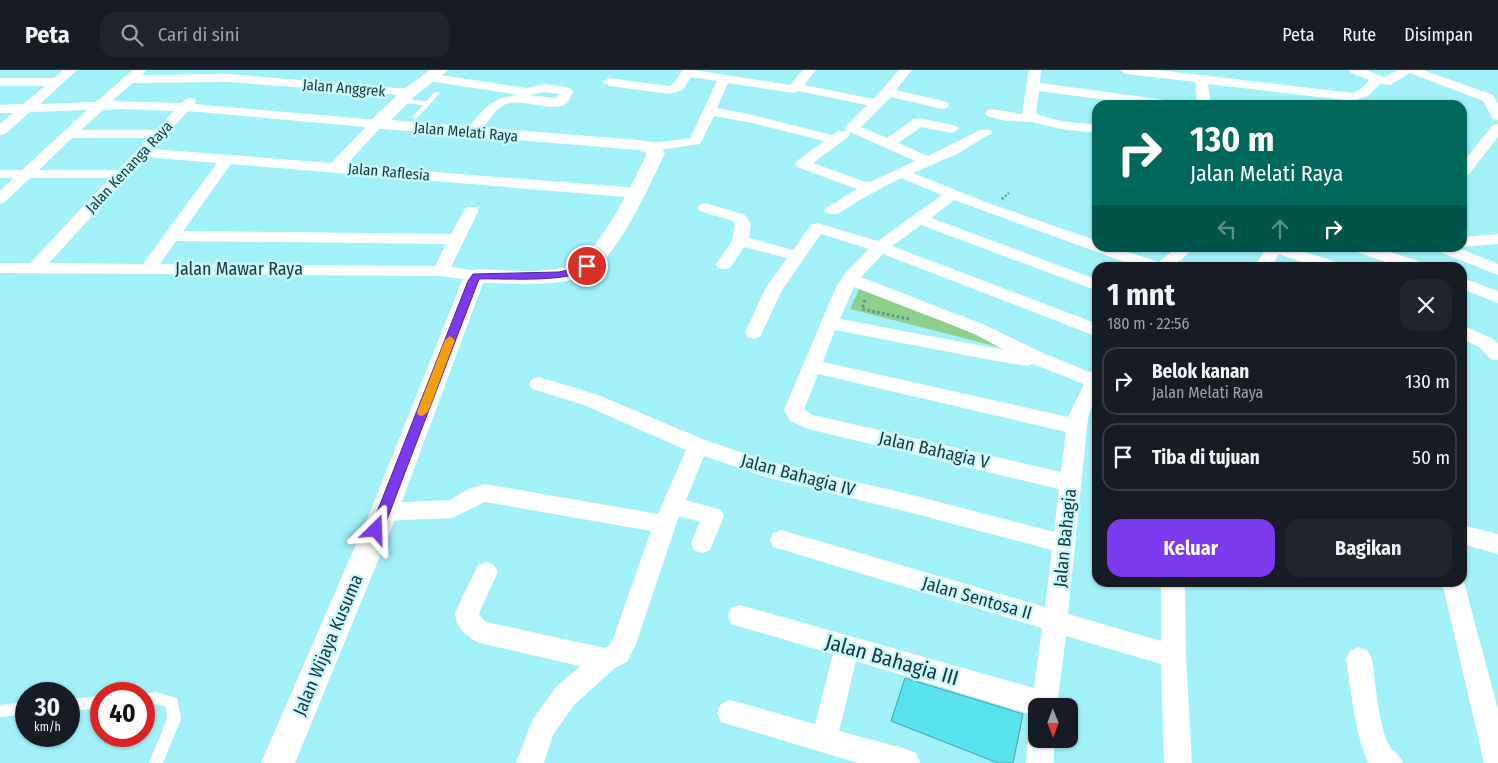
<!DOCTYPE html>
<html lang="id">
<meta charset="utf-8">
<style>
body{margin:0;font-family:"Fira Sans Condensed",sans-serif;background:#20242c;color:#f1f3f6;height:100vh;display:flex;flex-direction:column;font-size:19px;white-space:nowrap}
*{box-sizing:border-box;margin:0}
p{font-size:16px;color:#9ea1a6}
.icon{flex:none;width:28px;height:28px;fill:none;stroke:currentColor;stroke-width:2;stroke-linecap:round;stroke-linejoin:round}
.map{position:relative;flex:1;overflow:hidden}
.panel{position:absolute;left:1092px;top:192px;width:375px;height:325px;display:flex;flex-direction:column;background:#171b24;border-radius:15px;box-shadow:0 1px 4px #0004}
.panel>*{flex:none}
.guide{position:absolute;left:1092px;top:30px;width:375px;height:152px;border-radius:15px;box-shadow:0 1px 4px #0004;background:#00695c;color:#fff;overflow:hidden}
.needle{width:32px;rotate:179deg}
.buttons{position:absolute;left:1028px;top:628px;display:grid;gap:10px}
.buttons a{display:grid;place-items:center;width:50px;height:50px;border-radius:10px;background:#171b24;box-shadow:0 1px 4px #0004;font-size:25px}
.speed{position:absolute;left:15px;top:612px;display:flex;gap:10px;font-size:25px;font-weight:700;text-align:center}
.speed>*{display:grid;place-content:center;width:65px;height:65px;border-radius:50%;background:#171b24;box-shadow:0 1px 4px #0004;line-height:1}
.speed small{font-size:12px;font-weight:400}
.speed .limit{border:8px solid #d22;background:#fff;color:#111}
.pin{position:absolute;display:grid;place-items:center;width:42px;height:42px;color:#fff;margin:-21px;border:2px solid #fff;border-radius:50%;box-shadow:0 1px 5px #0007}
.me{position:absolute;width:55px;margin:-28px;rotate:22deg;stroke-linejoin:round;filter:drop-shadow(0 0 4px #0008)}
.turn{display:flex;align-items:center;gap:18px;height:105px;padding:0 15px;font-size:22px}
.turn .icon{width:65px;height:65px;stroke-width:2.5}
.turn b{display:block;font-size:35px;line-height:42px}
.lanes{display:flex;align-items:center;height:48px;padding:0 15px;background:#0003;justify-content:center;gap:25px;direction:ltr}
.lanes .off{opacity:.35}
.round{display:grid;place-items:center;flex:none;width:52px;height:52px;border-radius:15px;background:#20242c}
.head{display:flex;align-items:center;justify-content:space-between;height:85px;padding:0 15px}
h1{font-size:30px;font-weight:700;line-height:38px}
.primary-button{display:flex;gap:10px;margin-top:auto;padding:10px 15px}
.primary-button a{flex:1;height:58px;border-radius:15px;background:#7c3aed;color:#fff;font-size:20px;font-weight:700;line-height:58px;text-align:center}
.primary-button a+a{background:#20242c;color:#f1f3f6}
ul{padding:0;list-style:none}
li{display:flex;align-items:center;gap:15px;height:68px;margin:0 10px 8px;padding:0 5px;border:2px solid #363941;border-radius:15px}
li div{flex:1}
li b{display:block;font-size:19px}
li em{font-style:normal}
header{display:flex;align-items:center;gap:30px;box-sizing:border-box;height:70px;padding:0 25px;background:#171b24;border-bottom:1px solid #363941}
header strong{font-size:24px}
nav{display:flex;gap:28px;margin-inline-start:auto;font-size:18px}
.search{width:350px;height:45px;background:#20242c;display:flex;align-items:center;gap:12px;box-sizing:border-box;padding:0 18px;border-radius:15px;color:#9ea1a6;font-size:19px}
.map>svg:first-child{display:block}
.green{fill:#8ed08b}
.building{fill:#58e3ef;stroke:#4e9ca3}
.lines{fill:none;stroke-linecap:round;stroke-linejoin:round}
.path-far1{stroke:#5e969b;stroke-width:2.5;stroke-dasharray:2 2;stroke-linecap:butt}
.path{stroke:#5e969b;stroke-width:3;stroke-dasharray:2.5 2.5;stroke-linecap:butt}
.service{fill:#fff;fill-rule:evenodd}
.minor{fill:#fff;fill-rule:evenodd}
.tertiary{fill:#fff;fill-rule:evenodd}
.route{fill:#7c3aed;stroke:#51269a}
.slow{fill:#f59e0b}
.labels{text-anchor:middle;stroke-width:5;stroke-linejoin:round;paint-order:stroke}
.far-street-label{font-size:15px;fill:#19393c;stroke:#cbf8fc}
.street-label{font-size:18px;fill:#19393c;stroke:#cbf8fc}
.near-street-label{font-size:21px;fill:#19393c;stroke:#cbf8fc}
</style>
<header>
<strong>Peta</strong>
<div class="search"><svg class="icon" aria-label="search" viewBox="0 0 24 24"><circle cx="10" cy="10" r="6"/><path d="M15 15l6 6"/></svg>Cari di sini</div>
<nav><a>Peta</a><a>Rute</a><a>Disimpan</a></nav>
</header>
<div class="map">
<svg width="1498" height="693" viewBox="0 0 1498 693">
<rect width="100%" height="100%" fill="#a2f1f8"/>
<path class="green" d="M860 217H870L1007 279 850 239Z"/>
<path class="building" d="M905 608 1023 644 1013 693H998L891 651Z"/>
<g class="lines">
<path class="path-far1" d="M1002 129 1009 123"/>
<path class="path" d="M865 230 862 239 909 249"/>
<path class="service" d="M435 22 440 23 417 48 415 49 412 47 423 35 400 33 397 31 400 29 426 31Z
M156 622 177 628 181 649 163 693H149L167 649 166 637 156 634 144 635V624H141Z
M101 626V638L69 641V629Z
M26 632V644L0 647V635Z"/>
<path class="minor" d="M63 0H77L40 34 96 32 133 0H146L142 5 228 4 409 19 414 20 416 23 414 26 228 12 133 13 112 31 181 33 189 28 194 29 196 32 194 34 377 50 384 54 346 95 638 118 643 120 646 123 643 126 638 128 231 94 183 161 451 164 466 137H476L479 140 451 197 483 202 485 206 483 210 477 211 441 206 0 203V193H30L110 108H30L5 132 0 134V121L13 108H0V100H22L87 40 30 42 5 64 0 65V54L13 43H0V35L23 34 45 16H0V8H54ZM123 39 174 41 156 60H81L103 40ZM188 41 366 57 331 93 153 79ZM72 68H148L118 100H39ZM146 87 217 93 143 194 49 193ZM176 171 446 174 435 196 160 194Z
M683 0H695L790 15 803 0H816L804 15 874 29 899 0H912L896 20 947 32 949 35 947 38 942 39 891 27 861 57 887 68 914 49 919 48 957 56 959 59 952 63 921 57 898 73 928 86 980 60H990L992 63 957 84 913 103 988 133 1098 171V178H1115L1159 192 1176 178H1193L1173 198H1141L954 130 931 148 1098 210V221L921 155 892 176 1098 254V267L883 184 861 207 987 256 1047 285 1090 302 1098 297V325L1089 343 1087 357 1068 544 1161 571V512H1185L1186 586 1192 693H1164L1161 594 1066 566 1057 636H1036V646L856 591 839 661 906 679 916 683 920 693H858L721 652 717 643 721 634 730 630 815 654 833 584 731 554 728 546 731 538 740 535 1034 618 1042 558 773 477 770 470 773 463 781 460 1045 537 1052 480 912 443 766 407 704 386 686 430 721 440 724 446 710 480 702 483 694 480 691 473 700 452 679 446 636 574 627 592 615 598 574 635 553 665 544 693H516L533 649 556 617 580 596 480 573C467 568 456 558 455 543L478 495 486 492 494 495 498 502 479 543 480 546 486 552 605 578 609 576 613 569 651 461 485 432 452 448 384 451 376 448 373 442 376 436 384 433 450 430 468 419 485 414 658 444 686 380 584 335 532 319 529 314 532 309 539 307 598 325 705 370 767 391 912 425 1054 462 1059 419 808 359 790 351 784 340 837 215 847 201 869 179 821 164 782 220 760 267 754 269 748 267 745 263 765 219 787 188 744 177 730 198 724 199 718 198 716 194 732 171 735 154 733 151 700 141 697 138 700 135 705 133 745 145 751 154 749 168 793 180 811 155 817 153 878 171 942 125 901 108 863 128 838 144H826L824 141 826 138 857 119 797 97 795 94 797 91 824 71 752 53 714 46 700 74 652 81 647 80 645 77 647 74 690 68 717 11 691 7 683 20 670 24 609 16 603 12 609 8 669 16 673 14ZM728 13 793 23 798 21 867 35 847 55 845 58 847 61H838L832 65 753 45 717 38ZM848 61 915 91 868 113 813 93 848 67 850 64ZM854 217 975 264 1004 280 840 249ZM835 260 996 291 1028 296 1033 294 1084 314 1068 347 823 292ZM818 304 1066 362 1061 402 813 345 804 340Z
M1029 0H1041L1040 13 1173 31 1180 35H1144L1039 21 1036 43 1039 45 1061 51 1098 55V63L1061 59 1032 52 1006 51 987 46 985 43 987 40C996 38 1012 43 1022 44Z
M1120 0H1158L1353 23 1362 18 1369 10 1351 3 1349 0H1366L1384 7 1398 0H1423L1493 25 1498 34V50L1493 49 1483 31 1410 3 1390 15 1380 14 1368 26 1353 31 1208 14 1211 35H1197L1195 12 1126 4Z
M432 4 527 18 544 14 562 16 572 19 573 22C571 26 569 32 564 35 551 41 525 30 509 33 490 38 486 64 472 67L465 63C480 42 491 26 519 25L428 11 426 8ZM544 22 559 24 556 28 529 25Z
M1498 54V67L1469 104 1462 105V93L1493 55Z
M1498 164V174L1462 177V167Z
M1266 178H1293L1342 194 1344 198H1318L1279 184 1271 198H1254Z
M1355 178H1378L1427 194 1429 198H1403L1357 182Z
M1438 178H1459L1498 194V205L1440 182Z
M1462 208 1498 221V233L1462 219Z
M1462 255 1493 269 1498 273V290L1491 289 1479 277 1462 269Z
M1462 455 1498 464V484L1462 474Z
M1462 505 1498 639V693H1484L1442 512H1462Z
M1359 577 1368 581 1372 589C1375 610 1379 658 1389 675 1392 682 1398 681 1403 693H1368C1354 660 1352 624 1346 589L1350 581Z
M1036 657V669H1054V693H1026L1028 669 1031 659Z"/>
<path class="tertiary" d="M430 0H448L415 26 391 50 639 70 658 73 665 83C651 113 616 191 586 205 558 218 514 213 483 213L398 442 295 693H261L370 442 462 211 470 201 477 199C505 200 543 204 570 196 597 188 635 109 647 83L639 80 371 58 368 54 371 50 403 20Z"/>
</g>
<path class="route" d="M587 193 592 196C575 214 505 208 479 209L383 460 381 464 376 466 372 464 370 460 468 211 473 204 559 202 576 198Z"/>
<path class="slow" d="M450 266 455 270 428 342 422 346 418 345 417 342 445 270Z"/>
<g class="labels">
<g class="far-street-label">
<text transform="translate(344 18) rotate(5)" y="5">Jalan Anggrek</text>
<text transform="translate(466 62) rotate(5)" y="5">Jalan Melati Raya</text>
<text transform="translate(129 97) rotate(-47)" y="5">Jalan Kenanga Raya</text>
<text transform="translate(389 102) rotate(5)" y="5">Jalan Raflesia</text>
</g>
<g class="street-label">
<text x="239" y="205">Jalan Mawar Raya</text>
<text transform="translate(934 380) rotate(13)" y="6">Jalan Bahagia V</text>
<text transform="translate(798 405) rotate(15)" y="6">Jalan Bahagia IV</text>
<text transform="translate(1065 468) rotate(-84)" y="6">Jalan Bahagia</text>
<text transform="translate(977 528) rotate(16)" y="6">Jalan Sentosa II</text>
<text transform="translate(328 575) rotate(-67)" y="6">Jalan Wijaya Kusuma</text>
</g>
<g class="near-street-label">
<text transform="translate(892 590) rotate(16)" y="7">Jalan Bahagia III</text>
</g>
</g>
</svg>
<div class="buttons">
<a><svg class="needle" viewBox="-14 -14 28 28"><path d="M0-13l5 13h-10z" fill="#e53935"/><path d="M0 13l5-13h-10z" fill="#9ea1a6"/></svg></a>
</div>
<div class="speed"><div>30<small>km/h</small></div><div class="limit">40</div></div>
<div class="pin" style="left:587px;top:196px;background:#d93025"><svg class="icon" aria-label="arrive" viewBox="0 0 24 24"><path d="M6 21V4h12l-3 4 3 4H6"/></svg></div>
<svg class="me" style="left:376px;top:460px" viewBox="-20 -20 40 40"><path d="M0-17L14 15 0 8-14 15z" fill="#7c3aed" stroke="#fff" stroke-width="4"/></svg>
<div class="guide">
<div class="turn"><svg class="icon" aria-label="right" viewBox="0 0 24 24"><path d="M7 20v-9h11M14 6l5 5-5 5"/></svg><div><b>130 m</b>Jalan Melati Raya</div></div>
<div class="lanes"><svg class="icon off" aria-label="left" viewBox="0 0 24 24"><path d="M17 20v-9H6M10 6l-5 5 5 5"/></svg><svg class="icon off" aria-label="ahead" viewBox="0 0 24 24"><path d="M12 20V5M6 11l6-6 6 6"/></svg><svg class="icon" aria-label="right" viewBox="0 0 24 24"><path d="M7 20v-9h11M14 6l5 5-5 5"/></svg></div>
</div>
<section class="panel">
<div class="head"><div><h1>1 mnt</h1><p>180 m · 22:56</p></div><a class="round"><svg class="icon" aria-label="close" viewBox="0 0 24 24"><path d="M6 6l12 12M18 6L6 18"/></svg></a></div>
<ul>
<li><svg class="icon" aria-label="right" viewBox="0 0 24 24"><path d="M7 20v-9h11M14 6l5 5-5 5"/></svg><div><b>Belok kanan</b><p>Jalan Melati Raya</p></div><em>130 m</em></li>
<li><svg class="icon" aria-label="arrive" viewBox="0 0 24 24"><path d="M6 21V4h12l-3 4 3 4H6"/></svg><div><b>Tiba di tujuan</b></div><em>50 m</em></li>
</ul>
<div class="primary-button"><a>Keluar</a><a>Bagikan</a></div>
</section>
</div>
